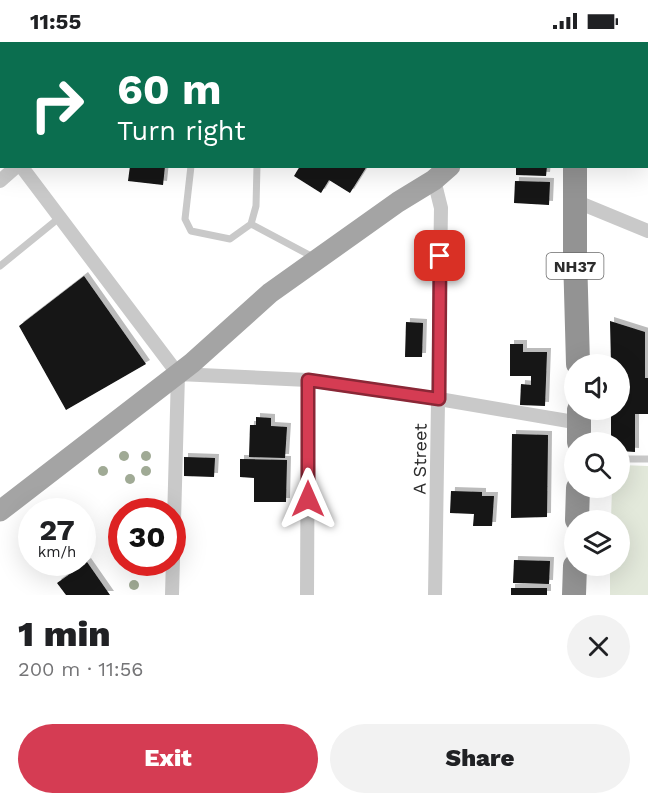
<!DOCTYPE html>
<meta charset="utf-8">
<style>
body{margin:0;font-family:"Work Sans",sans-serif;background:#f2f2f2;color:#202124;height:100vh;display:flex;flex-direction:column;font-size:22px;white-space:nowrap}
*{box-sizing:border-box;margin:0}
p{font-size:20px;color:#757577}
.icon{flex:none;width:33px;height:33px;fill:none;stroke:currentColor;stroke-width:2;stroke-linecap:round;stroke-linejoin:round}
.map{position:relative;height:553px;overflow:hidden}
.side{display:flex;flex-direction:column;background:#fff;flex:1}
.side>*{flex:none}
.top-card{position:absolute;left:0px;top:0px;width:648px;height:126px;box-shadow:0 6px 24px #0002;background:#0b6e4f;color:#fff;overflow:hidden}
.fabs{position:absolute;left:564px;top:312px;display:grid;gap:12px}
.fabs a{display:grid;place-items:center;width:66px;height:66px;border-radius:50%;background:#fff;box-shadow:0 6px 24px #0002;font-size:30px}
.speed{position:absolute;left:18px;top:456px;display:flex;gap:12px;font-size:30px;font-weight:700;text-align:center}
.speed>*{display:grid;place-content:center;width:78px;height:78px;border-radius:50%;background:#fff;box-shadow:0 6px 24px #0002;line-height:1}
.speed small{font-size:15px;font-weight:400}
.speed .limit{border:9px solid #d22;background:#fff;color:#111}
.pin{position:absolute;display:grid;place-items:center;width:51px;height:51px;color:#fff;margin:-26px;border-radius:12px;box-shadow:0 3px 9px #0006}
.me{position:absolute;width:66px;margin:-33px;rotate:0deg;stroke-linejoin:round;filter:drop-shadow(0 0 4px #0008)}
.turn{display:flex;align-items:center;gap:21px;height:126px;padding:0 18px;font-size:27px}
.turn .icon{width:78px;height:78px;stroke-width:2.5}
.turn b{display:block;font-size:42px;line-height:51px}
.round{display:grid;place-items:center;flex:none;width:63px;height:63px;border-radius:32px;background:#f2f2f2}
.headline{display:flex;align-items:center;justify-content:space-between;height:102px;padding:0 18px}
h1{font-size:36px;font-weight:800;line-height:45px}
.action{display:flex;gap:12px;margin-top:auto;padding:12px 18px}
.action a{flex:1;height:69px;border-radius:36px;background:#d53c53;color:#fff;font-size:24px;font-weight:800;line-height:69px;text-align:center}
.action a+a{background:#f2f2f2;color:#202124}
.status{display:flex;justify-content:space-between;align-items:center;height:42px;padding:0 30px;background:#fff;direction:ltr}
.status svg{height:16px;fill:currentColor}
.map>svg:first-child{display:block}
.green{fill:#e3e9db}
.building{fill:#131313;filter:url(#shadow)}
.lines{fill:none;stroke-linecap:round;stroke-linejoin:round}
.lane{stroke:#c9c9c9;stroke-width:7}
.street{stroke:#c9c9c9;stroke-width:14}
.secondary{stroke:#b6b6b6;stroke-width:18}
.primary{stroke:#a4a4a4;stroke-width:21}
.highway{stroke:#939393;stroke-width:24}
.tree{fill:#a0aa95}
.route-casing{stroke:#8a2736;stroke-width:15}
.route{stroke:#d53c53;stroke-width:10}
.labels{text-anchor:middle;stroke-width:6;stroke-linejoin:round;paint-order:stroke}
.shield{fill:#fff;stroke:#6b6b6b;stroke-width:1.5}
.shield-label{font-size:16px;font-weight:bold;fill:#2c2c2c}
.street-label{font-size:18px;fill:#2c2c2c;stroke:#fff}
</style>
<div class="status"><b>11:55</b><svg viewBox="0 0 49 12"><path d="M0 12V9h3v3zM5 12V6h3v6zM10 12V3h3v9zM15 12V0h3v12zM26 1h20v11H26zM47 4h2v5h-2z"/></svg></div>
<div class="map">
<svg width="648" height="553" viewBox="0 0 648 553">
<defs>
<filter id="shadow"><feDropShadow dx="4" dy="-4" stdDeviation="0" flood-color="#0004"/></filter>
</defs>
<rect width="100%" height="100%" fill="#fff"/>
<path class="green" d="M620 423 648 424V553H610V524H620V478H611L612 446H620Z"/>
<path class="building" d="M130 124H165L163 143 128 139Z
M300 124H367L350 151 329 138 321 151 294 134Z
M516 124H547L546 134 516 133Z
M515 139 550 140 549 163 514 161Z
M84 234 146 322 66 368 19 284Z
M610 279 645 290V336H648V372H635V410L620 409V400H611V368H620V322H611Z
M406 280 423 281 422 315H405Z
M510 302H523V310H547L545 364 520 363 521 342 531 343V334H510Z
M256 375 271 376V384L287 385 285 416 249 415 250 383H256Z
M512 392 548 393 547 475 511 476Z
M184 415 215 416 214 435 184 434Z
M240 417 287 418 286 460H254V436L240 435Z
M451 449 482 450V454H494L492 484H473L474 472 450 471Z
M514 518 550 519 549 542 513 541Z
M87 520 110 553H66L57 541Z
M511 546H547V553H511Z"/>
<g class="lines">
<path class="lane" d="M191 124 185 177 191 189 230 197 251 182
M257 124 256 164 251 182 315 216
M0 224 59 176
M620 417H648"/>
<path class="street" d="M261 0 263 1
M0 102 2 103
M21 124 178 332 172 553
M434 138 441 166 435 553
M0 139 17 124
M575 159 648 189
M178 332 308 338 439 357 580 381
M307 553 308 338"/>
<path class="secondary" d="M610 2 613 0"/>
<path class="primary" d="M0 469 192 321 270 251 398 160 434 138 450 124"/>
<path class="highway" d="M578 2V0
M575 124V213L578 322
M579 400V368
M577 478 578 446
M574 553 575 524"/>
</g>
<g class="tree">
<circle cx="124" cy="414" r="5"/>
<circle cx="146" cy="414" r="5"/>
<circle cx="103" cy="429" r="5"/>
<circle cx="146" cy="429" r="5"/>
<circle cx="130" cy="437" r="5"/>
<circle cx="150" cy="463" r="5"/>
<circle cx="88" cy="498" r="5"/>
<circle cx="134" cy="543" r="5"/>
</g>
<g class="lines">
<g class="route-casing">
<path id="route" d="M308 457V338L439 357 440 214"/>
</g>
<use href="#route" class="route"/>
</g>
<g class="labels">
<rect class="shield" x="546.5" y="211" width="57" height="26" rx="4.5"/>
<g class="shield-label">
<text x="575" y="230">NH37</text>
</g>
<g class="street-label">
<text transform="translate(420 417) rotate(-89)" y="6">A Street</text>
</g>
</g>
</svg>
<div class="fabs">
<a><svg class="icon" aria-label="sound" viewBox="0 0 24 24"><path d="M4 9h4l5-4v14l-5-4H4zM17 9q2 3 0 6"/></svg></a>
<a><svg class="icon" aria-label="search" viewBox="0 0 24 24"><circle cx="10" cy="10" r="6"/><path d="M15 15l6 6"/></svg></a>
<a><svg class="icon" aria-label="layers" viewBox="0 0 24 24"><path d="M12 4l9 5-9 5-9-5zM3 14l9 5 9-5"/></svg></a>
</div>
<div class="speed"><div>27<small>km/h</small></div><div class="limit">30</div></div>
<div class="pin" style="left:440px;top:214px;background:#d93025"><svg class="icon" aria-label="arrive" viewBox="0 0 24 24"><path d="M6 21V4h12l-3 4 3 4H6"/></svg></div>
<svg class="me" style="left:308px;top:457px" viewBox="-20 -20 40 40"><path d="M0-17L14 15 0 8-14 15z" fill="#d53c53" stroke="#fff" stroke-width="4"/></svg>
<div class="top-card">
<div class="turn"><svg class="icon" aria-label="right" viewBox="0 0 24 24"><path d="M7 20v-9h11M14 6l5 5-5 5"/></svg><div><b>60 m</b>Turn right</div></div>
</div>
</div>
<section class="side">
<div class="headline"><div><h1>1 min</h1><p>200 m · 11:56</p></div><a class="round"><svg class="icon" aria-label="close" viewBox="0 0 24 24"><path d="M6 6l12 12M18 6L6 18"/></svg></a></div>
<div class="action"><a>Exit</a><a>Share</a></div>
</section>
